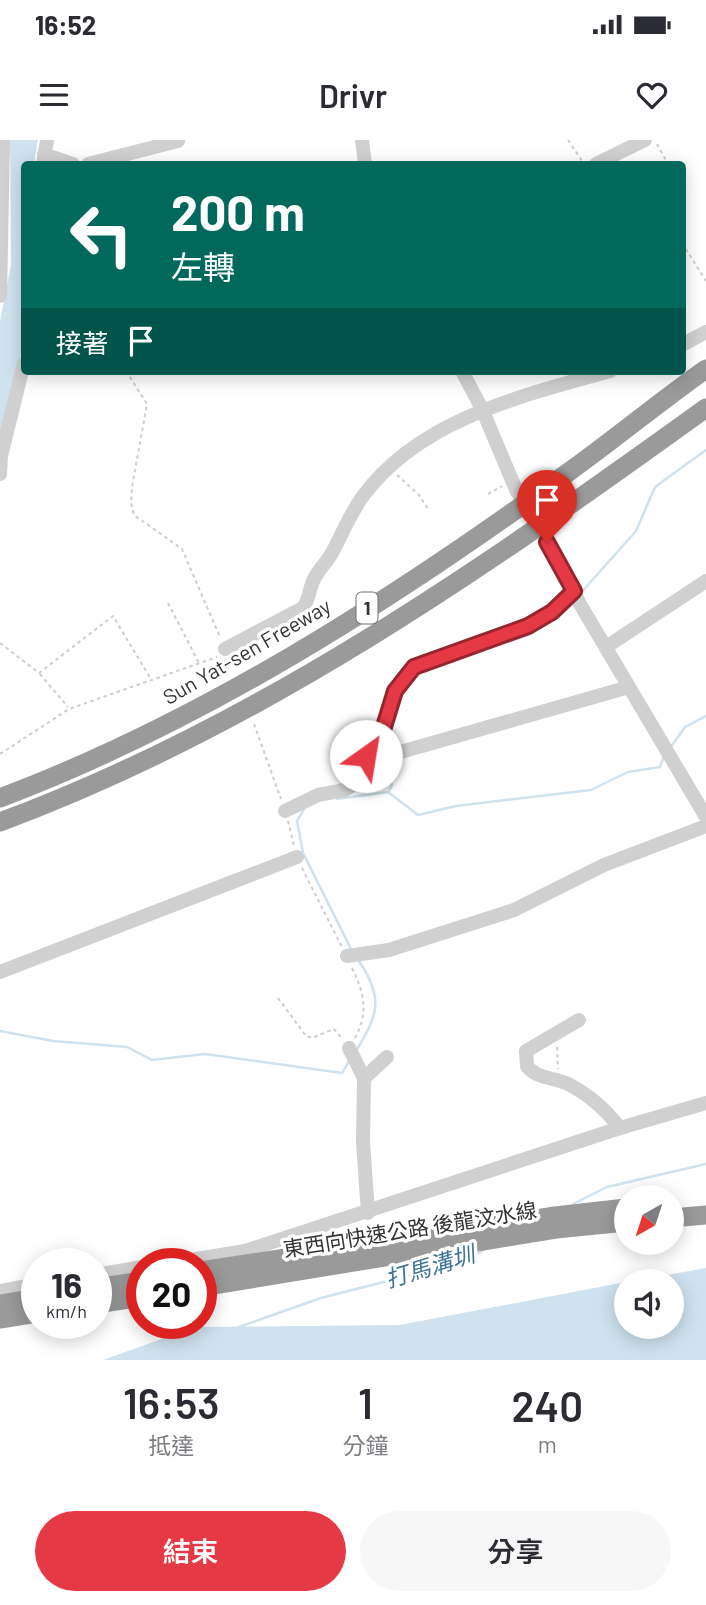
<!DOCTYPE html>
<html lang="zh-TW">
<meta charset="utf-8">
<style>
body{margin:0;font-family:Barlow,"Noto Sans TC",sans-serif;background:#f7f7f7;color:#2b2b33;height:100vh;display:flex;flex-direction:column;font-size:26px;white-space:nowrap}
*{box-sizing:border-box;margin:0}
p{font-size:23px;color:#7c7c81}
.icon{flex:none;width:38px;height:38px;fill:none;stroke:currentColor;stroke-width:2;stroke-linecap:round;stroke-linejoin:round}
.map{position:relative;height:1220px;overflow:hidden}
.drawer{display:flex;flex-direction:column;background:#fff;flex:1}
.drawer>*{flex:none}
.guide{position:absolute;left:21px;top:21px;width:665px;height:214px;border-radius:7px;box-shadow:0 4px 18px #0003;background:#00695c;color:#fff;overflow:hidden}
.needle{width:46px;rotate:219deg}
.fabs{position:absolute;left:614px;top:1045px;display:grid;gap:14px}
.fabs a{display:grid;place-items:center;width:70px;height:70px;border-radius:50%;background:#fff;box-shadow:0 4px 18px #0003;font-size:35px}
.speed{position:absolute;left:21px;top:1108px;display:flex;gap:14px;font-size:35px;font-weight:700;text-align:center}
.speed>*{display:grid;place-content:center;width:91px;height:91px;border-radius:50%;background:#fff;box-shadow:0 4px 18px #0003;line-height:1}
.speed small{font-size:18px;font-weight:400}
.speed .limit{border:10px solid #d22;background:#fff;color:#111}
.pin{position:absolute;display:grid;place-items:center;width:60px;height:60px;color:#fff;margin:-72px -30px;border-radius:50% 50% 50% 0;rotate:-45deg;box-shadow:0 0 7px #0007}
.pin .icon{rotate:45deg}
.me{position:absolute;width:77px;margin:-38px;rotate:32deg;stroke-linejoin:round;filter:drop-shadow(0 0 5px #0008)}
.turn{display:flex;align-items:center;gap:24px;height:147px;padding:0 35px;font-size:32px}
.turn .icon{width:91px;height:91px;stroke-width:2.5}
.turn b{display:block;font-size:49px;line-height:60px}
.then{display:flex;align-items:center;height:66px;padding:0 35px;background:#0003;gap:14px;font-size:26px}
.eta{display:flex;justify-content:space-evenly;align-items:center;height:119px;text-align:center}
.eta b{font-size:42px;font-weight:600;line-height:49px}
.primary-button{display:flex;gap:14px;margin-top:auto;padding:14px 35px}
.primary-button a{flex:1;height:80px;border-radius:42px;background:#e63946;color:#fff;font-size:28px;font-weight:600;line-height:80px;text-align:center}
.primary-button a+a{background:#f7f7f7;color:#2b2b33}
.status{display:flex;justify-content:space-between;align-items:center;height:49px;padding:0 35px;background:#fff;direction:ltr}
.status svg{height:19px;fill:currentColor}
header{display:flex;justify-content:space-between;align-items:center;height:91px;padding:0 35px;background:#fff;font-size:32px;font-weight:600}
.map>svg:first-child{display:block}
.water{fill:#cfe2ee}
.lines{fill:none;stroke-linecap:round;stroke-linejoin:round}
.stream{stroke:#cfe2ee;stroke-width:2.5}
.minor-tunnel{stroke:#d6d6d6;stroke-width:14;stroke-dasharray:14 7;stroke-linecap:butt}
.path{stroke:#cdcdcd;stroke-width:2;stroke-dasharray:3.5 3.5;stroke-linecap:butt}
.minor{stroke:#d0d0d0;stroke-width:14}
.highway{stroke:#9a9a9a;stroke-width:19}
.route-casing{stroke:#96252e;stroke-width:18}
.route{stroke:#e63946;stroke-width:12}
.labels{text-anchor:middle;stroke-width:7;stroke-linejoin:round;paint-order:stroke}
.shield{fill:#fff;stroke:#707070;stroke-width:2}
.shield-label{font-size:19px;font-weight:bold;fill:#333}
.street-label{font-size:21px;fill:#333;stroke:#fff}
.water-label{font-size:23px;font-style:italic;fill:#3f7597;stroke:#fff}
</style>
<div class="status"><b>16:52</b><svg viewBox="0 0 49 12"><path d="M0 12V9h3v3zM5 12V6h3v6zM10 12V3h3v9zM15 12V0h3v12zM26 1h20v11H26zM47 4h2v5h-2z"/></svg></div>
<header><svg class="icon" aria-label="menu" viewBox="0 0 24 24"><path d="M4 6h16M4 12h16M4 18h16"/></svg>Drivr<svg class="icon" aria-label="heart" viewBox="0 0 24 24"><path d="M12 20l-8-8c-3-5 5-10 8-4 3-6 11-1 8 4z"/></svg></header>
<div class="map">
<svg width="706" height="1220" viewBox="0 0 706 1220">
<rect width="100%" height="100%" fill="#fff"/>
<path class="water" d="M10 0H38L34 24H24V202L0 294V181L11 125Z
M706 1128V1220H103L195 1187 400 1185 626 1142V1186H672V1141H634Z"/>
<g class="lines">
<path class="stream" d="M579 455 636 391 655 347 706 310
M560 475 573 462
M488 508 529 495 546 484
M670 608 685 587 706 576
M383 621 392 645 389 651
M337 659 388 652 418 675 456 666 591 650 628 632 660 627 664 616
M304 669 297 681 303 713 351 809
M0 891 53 901 127 907 152 920 205 914 342 933 349 921
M357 909C379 874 383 857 359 821
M573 1064 607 1047 706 1024
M239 1187 321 1158 462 1122 486 1109"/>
<path class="minor-tunnel" d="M519 355 543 395"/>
<path class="path" d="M568 0 584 24
M657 4 668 24
M682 103 706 141
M126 231 147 264 132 347 131 363 134 375 182 409 220 497
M397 335 419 355 428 369
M488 354 502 346
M168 463 199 523
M0 503 39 533 113 476 151 539
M226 519 229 534
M40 534 68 567
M254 584 281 659
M0 614 69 569 217 517
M288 681 294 706
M302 728 342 807
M352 828C364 853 369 872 355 898
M278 858 306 896 312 898 334 889 342 899
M557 907 558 929"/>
<path class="minor" d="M362 0 365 24
M44 14 73 24
M43 24 47 0
M88 24 178 1
M596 24 645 0
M0 156 3 0
M682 205 706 192
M462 231 482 269 517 352
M0 334 1 316 24 223
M547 402 580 464 706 677
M606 507 706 441
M225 509 303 468C310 458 309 449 314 439 319 429 327 422 332 413 342 394 350 374 363 356 420 279 522 256 610 231
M366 616 390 615 629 547
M285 671 318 655 345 650 360 640 358 626 383 591 395 551 414 527 528 486 553 472 574 451
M347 816 389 810 514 770 604 725 706 686
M0 832 297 717
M579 880 526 911 527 926C536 939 554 937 568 944 588 954 606 970 620 988
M349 908 364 938
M368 1073 363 1002 364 938 387 917
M166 1124 245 1111 620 988 706 963
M96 1135 142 1127
M0 1151 37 1144"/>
<path class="highway" d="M0 658C204 581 394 459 570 331 616 298 659 262 706 229
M0 682C259 586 484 428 706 268
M672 1078 706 1075
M201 1131 555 1076 626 1068
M201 1147 556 1089 626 1082
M96 1148 142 1141
M0 1164 37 1158
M96 1164 142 1157
M0 1179 37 1173"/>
</g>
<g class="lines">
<g class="route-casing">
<path id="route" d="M366 616 383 590 395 551 414 527 528 486 552 472 574 451 547 402"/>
</g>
<use href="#route" class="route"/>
</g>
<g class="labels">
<rect class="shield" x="356.5" y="452.5" width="21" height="31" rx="5"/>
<g class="shield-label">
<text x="367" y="475">1</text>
</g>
<g class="street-label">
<text transform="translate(247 512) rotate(-30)" y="7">Sun Yat-sen Freeway</text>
<text transform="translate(410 1090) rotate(-9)" y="7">東西向快速公路 後龍汶水線</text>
</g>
<g class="water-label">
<text transform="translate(430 1127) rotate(-17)" y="8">打馬溝圳</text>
</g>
</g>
</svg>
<div class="fabs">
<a><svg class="needle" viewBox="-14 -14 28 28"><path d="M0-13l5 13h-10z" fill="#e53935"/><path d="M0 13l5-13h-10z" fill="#7c7c81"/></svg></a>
<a><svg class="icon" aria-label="sound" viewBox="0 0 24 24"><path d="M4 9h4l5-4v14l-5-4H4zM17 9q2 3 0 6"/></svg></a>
</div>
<div class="speed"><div>16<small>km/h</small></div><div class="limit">20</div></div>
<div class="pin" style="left:547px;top:402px;background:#d93025"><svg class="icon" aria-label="arrive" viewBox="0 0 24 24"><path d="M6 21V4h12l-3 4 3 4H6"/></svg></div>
<svg class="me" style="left:366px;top:616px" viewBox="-20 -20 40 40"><circle r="19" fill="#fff"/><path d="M0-13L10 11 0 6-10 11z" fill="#e63946"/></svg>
<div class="guide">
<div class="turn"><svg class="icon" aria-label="left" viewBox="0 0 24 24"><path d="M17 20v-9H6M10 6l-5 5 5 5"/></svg><div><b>200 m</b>左轉</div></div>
<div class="then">接著<svg class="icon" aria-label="arrive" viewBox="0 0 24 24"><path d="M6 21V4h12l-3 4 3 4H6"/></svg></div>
</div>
</div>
<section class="drawer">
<div class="eta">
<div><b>16:53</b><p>抵達</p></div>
<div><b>1</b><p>分鐘</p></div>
<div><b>240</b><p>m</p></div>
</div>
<div class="primary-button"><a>結束</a><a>分享</a></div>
</section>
